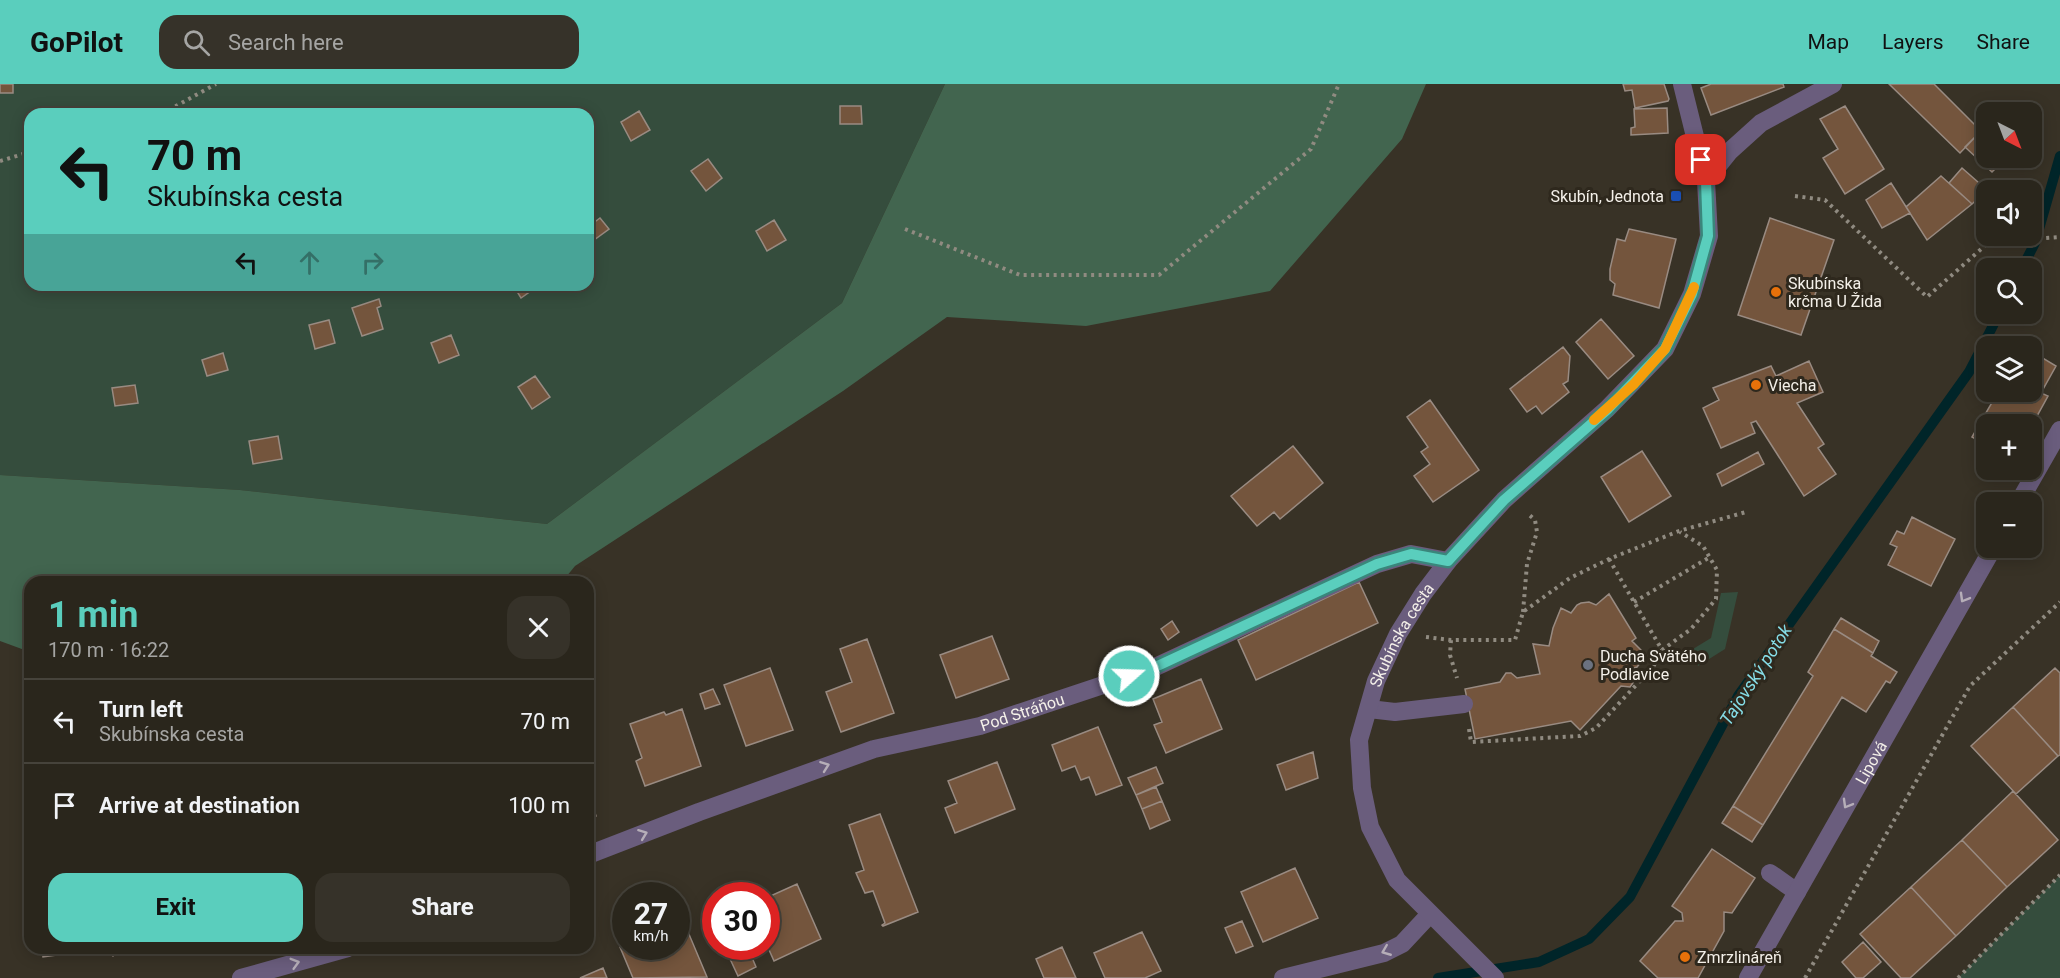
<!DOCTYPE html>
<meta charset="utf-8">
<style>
body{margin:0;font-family:Roboto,sans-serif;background:#363229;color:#f1f3f6;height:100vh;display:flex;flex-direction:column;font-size:22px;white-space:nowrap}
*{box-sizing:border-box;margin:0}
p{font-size:20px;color:#a5a5a3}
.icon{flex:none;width:33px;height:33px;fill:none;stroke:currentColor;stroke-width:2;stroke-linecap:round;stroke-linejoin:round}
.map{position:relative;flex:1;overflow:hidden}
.sheet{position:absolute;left:24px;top:492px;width:570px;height:378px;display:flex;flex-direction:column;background:#2a261c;border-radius:18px;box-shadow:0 3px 15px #0003,0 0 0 2px #46433b}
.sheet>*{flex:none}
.guide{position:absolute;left:24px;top:24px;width:570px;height:183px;border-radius:18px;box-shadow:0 3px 15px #0003,0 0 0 2px #46433b;background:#5acebd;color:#111;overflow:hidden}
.needle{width:39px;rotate:138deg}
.buttons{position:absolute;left:1976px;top:18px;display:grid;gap:12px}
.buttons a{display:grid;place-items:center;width:66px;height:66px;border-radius:12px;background:#2a261c;box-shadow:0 3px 15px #0003,0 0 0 2px #46433b;font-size:30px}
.speed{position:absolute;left:612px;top:798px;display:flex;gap:12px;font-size:30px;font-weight:700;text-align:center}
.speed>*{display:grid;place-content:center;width:78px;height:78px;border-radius:50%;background:#2a261c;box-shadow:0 3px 15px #0003,0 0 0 2px #46433b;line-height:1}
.speed small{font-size:15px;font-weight:400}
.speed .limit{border:9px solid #d22;background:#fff;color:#111}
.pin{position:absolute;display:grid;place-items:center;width:51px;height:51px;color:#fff;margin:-26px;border-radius:12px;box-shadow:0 3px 9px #0006}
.me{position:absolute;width:66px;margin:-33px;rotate:70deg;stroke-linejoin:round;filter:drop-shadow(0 0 4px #0008)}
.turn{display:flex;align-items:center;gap:21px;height:126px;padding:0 24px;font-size:27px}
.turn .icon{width:78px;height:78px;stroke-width:2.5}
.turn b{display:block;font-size:42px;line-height:51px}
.lanes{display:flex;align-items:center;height:57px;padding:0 24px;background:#0003;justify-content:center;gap:30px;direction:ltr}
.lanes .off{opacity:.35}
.round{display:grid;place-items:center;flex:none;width:63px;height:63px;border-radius:18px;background:#363229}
.overview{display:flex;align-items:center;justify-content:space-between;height:102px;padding:0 24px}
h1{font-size:36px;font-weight:700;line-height:45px;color:#5acebd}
.button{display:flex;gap:12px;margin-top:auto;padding:12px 24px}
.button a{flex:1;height:69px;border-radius:18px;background:#5acebd;color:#111;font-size:24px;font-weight:700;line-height:69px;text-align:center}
.button a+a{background:#363229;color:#f1f3f6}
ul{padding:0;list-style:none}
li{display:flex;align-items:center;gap:18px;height:84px;padding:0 24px;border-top:2px solid #46433b}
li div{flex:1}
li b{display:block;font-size:22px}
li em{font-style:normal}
header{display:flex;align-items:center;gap:36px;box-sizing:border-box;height:84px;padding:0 30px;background:#5acebd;color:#111}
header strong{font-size:28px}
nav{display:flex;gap:33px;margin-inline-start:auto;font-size:21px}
.search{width:420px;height:54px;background:#363229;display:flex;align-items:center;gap:15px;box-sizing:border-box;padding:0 21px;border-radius:18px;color:#a5a5a3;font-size:22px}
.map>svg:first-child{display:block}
.green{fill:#354d3d;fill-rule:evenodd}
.forest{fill:#42654f}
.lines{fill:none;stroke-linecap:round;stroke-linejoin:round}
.stream{stroke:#002529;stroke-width:10}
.building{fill:#74553d;stroke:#998b82;stroke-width:1.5}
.path{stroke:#908b81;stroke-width:4;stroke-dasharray:3 4.5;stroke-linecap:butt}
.lane{stroke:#6a5d7d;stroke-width:18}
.street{stroke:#6a5d7d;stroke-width:18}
.oneway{stroke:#b6aeb8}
.route-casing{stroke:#3a867b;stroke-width:15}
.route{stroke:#5acebd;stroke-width:10}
.slow{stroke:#f59e0b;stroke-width:10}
.transit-dot{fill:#1a4fb4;stroke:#2e281d;stroke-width:2}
.food-dot{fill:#e8710a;stroke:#2e281d;stroke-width:2}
.worship-dot{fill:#6b7280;stroke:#2e281d;stroke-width:2}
.labels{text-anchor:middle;stroke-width:6;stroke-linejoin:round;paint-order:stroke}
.poi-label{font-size:16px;fill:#f4f0e9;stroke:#2e281d;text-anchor:start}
.street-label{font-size:16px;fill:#f4f0e9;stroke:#2e281d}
.water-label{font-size:18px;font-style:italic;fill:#85dce6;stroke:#2e281d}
</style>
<header>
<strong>GoPilot</strong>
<div class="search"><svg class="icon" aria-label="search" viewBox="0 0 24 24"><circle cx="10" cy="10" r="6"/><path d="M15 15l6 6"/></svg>Search here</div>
<nav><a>Map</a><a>Layers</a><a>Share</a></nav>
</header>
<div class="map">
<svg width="2060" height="894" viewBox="0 0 2060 894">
<rect width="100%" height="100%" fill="#383226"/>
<path class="green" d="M0 0H945L842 219 547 440 240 406 0 391ZM30 30H588V201H30Z
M1738 508 1725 565 1698 582 1693 565 1711 554 1721 509Z
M2060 791V894H1958Z"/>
<path class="forest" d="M945 0H1426L1402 55 1270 207 1086 242 947 233 843 307 575 482 562 498H30V568L0 557V391L240 406 547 440 842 219Z"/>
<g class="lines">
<path class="stream" d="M2022 184 2035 159 2060 72
M1438 894 1539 878 1589 855 1630 813 1738 612 1969 288 1999 230"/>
</g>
<path class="building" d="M0 0H13V9H0Z
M1623 0H1664L1669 15 1668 17 1635 24 1632 6 1625 7Z
M1711 0H1783L1784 3 1711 31 1701 4Z
M1889 0H1934L1981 47 1960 69Z
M840 22H861L862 40H840Z
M1845 22 1884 85 1845 110 1823 74 1838 65 1820 35Z
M1667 24 1668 49 1631 51V44L1635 43 1634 25Z
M639 27 650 46 631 57 621 38Z
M1981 47 1986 51V74H2006L1992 88 1965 63Z
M708 75 722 94 706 107 691 87Z
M1962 84 1987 106 1972 120 1949 99Z
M1941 92 1972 120 1927 156 1906 123Z
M1891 99 1910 129 1882 144 1866 116Z
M600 134 609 145 590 159 588 156V143Z
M1770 134 1834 156 1801 251 1738 231Z
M774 136 786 156 767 167 756 147Z
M1629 145 1676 155 1659 224 1613 211 1615 200 1610 196V185L1617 155 1625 157Z
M513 201H538V202L521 214Z
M379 215 381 222 377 224 383 245 362 252 352 224Z
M1601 235 1634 272 1608 295 1576 258Z
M329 236 335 259 315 265 309 241Z
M451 251 459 271 439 279 431 259Z
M1563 263 1570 272 1568 297 1563 300 1569 308 1542 330 1536 322 1527 328 1510 305Z
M2031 267 2056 282 2041 309 2048 312 2031 343V340H1986V361L1972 353 1998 308H2031Z
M223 269 228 286 207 292 202 276Z
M1809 277 1823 308 1797 319 1824 360 1818 364 1836 390 1804 412 1756 337 1751 339 1755 349 1721 364 1703 324 1719 316 1713 304 1771 282 1776 292Z
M535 292 550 313 532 325 518 303Z
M135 301 138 319 115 322 112 304Z
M1430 316 1479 386 1433 418 1414 392 1430 380 1421 368 1428 363 1407 333Z
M278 352 282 375 253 380 249 357Z
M1293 362 1323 399 1280 435 1274 428 1257 442 1231 412Z
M1642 367 1671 412 1629 438 1601 393Z
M1758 368 1764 380 1722 402 1717 390Z
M1912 433 1955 455 1931 502 1888 481 1897 463 1890 460 1897 447 1904 450Z
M1359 498 1378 539 1256 596 1238 556Z
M1609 510 1636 554 1632 557 1641 566V578L1637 583 1629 586 1635 596 1630 603 1621 602 1580 646 1571 637 1475 655 1465 605 1500 598 1506 589H1511L1517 594 1540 590 1533 560 1549 562 1553 544 1561 524 1571 529 1577 521 1581 519 1589 518 1596 521Z
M1841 534 1879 557 1873 569 1834 545Z
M1172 537 1179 548 1168 556 1161 545Z
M1834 545 1873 569 1871 572 1897 588 1890 599 1886 597 1866 628 1842 613 1763 741 1733 722 1813 592 1808 588Z
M992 552 1009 595 956 614 940 571Z
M867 555 894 629 841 648 826 608 852 598 840 565Z
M770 584 793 646 746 662 724 601Z
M2055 584 2060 589V671L2058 672 2013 623Z
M1201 595 1222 645 1166 669 1154 641 1162 638 1153 615Z
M713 605 720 620 705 625 700 610Z
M2013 623 2058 672 2016 710 1971 662Z
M682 625 701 682 645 702 636 677 642 674 630 640 664 628 666 631Z
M1098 643 1122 701 1096 711 1089 693 1081 696 1075 682 1062 687 1052 661Z
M1313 668 1318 694 1286 706 1277 681Z
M997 678 1015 725 955 749 945 724 957 719 948 697Z
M1156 683 1163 699 1136 711 1128 694Z
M1156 703 1162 717 1142 725 1136 711Z
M2013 707 2058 756 2007 803 1962 756Z
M588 708 596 732 588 734Z
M1162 717 1170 736 1150 745 1142 725Z
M1733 722 1763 741 1752 758 1722 739Z
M880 730 918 828 883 842 882 841 885 839 873 807 865 809 856 789 864 786 849 741Z
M1962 756 2007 803 1956 852 1911 803Z
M1712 765 1755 794 1732 829 1724 828V847L1698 894H1658L1640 877 1675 837H1683L1682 829 1672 822Z
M1295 784 1318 834 1263 858 1241 808Z
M797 800 821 855 774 877 766 859V814Z
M1911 803 1956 852 1910 894H1901L1860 850Z
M683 836 707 893 633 894 620 863 626 860V862H676V839Z
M1242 837 1253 862 1236 869 1225 844Z
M1142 848 1161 887 1145 894H1105L1094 869Z
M1863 858 1881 878 1863 894H1856L1842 878Z
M724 862H747L756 883 738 892Z
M1062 863 1076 894H1044L1036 875Z
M42 864H125L113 872 108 864 43 873Z
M603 884 607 894H580Z"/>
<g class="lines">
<path class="path" d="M154 30 176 22 216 0
M0 77 30 68
M1795 112 1825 116 1927 213 1996 152
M905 145 1020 191H1159L1311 65 1339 0
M2010 152 2016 156 2060 153
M1609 475 1662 566 1691 545 1716 515 1717 486 1703 462 1680 448
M1634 518 1710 473
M1523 528 1527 480 1537 448 1535 436 1527 429
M1426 553 1451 556H1515L1523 528 1570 494 1609 475 1679 447 1746 428
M1451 556 1450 571 1457 594
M1469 645 1471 658 1580 652 1596 644 1653 583 1662 566
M1805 894 1970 602 2060 518
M1958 894 2060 791"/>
<path class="lane" d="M1369 625 1395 628 1464 620
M1770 789 1797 808"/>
<g class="street">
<path d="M1706 97 1730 67 1761 39 1833 0"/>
<path d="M2019 418 2060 346"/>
<path id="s1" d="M588 771 699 728 874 665 980 642 1151 585 1377 480 1411 470 1448 477"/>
<path d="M241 894 348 864"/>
<path d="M1283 894 1384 869 1402 860 1430 830"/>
<path id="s2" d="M1495 894 1397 796 1370 743 1362 704 1359 656 1376 597 1398 550 1423 510 1448 477 1504 416 1607 325 1665 265 1692 210 1709 152 1706 97 1682 0"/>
<path id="s3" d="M1748 894 1993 464"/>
</g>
</g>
<defs><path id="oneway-chevron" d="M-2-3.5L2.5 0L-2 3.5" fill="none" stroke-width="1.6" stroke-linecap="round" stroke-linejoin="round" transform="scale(1.5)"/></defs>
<g class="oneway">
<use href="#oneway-chevron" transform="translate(1964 514) rotate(120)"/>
<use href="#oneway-chevron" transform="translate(825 682) rotate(-20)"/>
<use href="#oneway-chevron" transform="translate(1847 720) rotate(120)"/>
<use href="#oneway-chevron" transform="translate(643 750) rotate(-21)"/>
<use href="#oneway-chevron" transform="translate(1386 867) rotate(158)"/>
<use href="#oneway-chevron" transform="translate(295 879) rotate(-16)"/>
</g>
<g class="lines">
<g class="route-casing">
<path id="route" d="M1129 592 1151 585 1377 480 1411 470 1448 477 1504 416 1607 326 1665 265 1692 210 1708 152 1706 97 1701 76"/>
</g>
<use href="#route" class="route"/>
<path class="slow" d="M1594 336 1634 300 1665 265 1694 203"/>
</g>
<rect class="transit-dot" x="1670" y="106" width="12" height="12" rx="3"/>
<g class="food-dot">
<circle cx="1776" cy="208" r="6"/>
<circle cx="1756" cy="301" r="6"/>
<circle cx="1685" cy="873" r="6"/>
</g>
<circle class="worship-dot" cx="1588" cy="581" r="6"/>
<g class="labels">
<g class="poi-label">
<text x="1664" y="118" text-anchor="end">Skubín, Jednota</text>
<text x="1788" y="205">Skubínska<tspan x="1788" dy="18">krčma U Žida</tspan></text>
<text x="1768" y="307">Viecha</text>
<text x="1600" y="578">Ducha Svätého<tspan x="1600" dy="18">Podlavice</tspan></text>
<text x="1697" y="879">Zmrzlináreň</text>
</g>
<g class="street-label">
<text dy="6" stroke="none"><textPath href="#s2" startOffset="400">Skubínska cesta</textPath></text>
<text dy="6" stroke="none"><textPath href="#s1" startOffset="458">Pod Stráňou</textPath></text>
<text dy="6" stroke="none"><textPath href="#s3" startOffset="248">Lipová</textPath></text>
</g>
<g class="water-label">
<text transform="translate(1756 591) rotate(-57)" y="6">Tajovský potok</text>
</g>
</g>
</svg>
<div class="buttons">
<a><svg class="needle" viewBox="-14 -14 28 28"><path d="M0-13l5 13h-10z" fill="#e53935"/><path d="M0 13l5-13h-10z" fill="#a5a5a3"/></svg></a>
<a><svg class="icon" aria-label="sound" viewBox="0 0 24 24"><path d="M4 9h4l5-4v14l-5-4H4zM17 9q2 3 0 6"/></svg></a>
<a><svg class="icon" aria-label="search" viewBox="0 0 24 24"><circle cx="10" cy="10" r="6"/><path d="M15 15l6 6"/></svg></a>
<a><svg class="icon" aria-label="layers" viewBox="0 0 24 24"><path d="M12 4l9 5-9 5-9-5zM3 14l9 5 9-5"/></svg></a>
<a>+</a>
<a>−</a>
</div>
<div class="speed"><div>27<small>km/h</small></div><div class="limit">30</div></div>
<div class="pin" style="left:1701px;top:76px;background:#d93025"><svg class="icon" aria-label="arrive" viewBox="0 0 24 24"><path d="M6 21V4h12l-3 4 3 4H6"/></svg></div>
<svg class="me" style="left:1129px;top:592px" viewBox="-20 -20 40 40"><circle r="17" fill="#5acebd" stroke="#fff" stroke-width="3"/><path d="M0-11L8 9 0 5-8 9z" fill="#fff"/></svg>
<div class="guide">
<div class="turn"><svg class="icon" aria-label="left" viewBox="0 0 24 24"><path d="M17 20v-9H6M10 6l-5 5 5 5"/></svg><div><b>70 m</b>Skubínska cesta</div></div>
<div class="lanes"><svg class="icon" aria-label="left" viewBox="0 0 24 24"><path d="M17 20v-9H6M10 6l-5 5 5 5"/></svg><svg class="icon off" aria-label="ahead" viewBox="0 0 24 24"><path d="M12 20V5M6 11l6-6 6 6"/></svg><svg class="icon off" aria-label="right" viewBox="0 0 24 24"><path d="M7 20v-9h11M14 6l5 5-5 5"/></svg></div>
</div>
<section class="sheet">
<div class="overview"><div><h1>1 min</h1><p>170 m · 16:22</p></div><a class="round"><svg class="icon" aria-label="close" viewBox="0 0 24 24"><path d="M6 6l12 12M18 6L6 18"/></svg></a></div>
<ul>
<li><svg class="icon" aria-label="left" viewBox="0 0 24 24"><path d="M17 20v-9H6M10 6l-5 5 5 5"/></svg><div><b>Turn left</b><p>Skubínska cesta</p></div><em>70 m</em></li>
<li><svg class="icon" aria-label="arrive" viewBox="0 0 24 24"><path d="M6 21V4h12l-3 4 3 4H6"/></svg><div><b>Arrive at destination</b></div><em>100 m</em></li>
</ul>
<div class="button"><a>Exit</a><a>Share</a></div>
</section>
</div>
